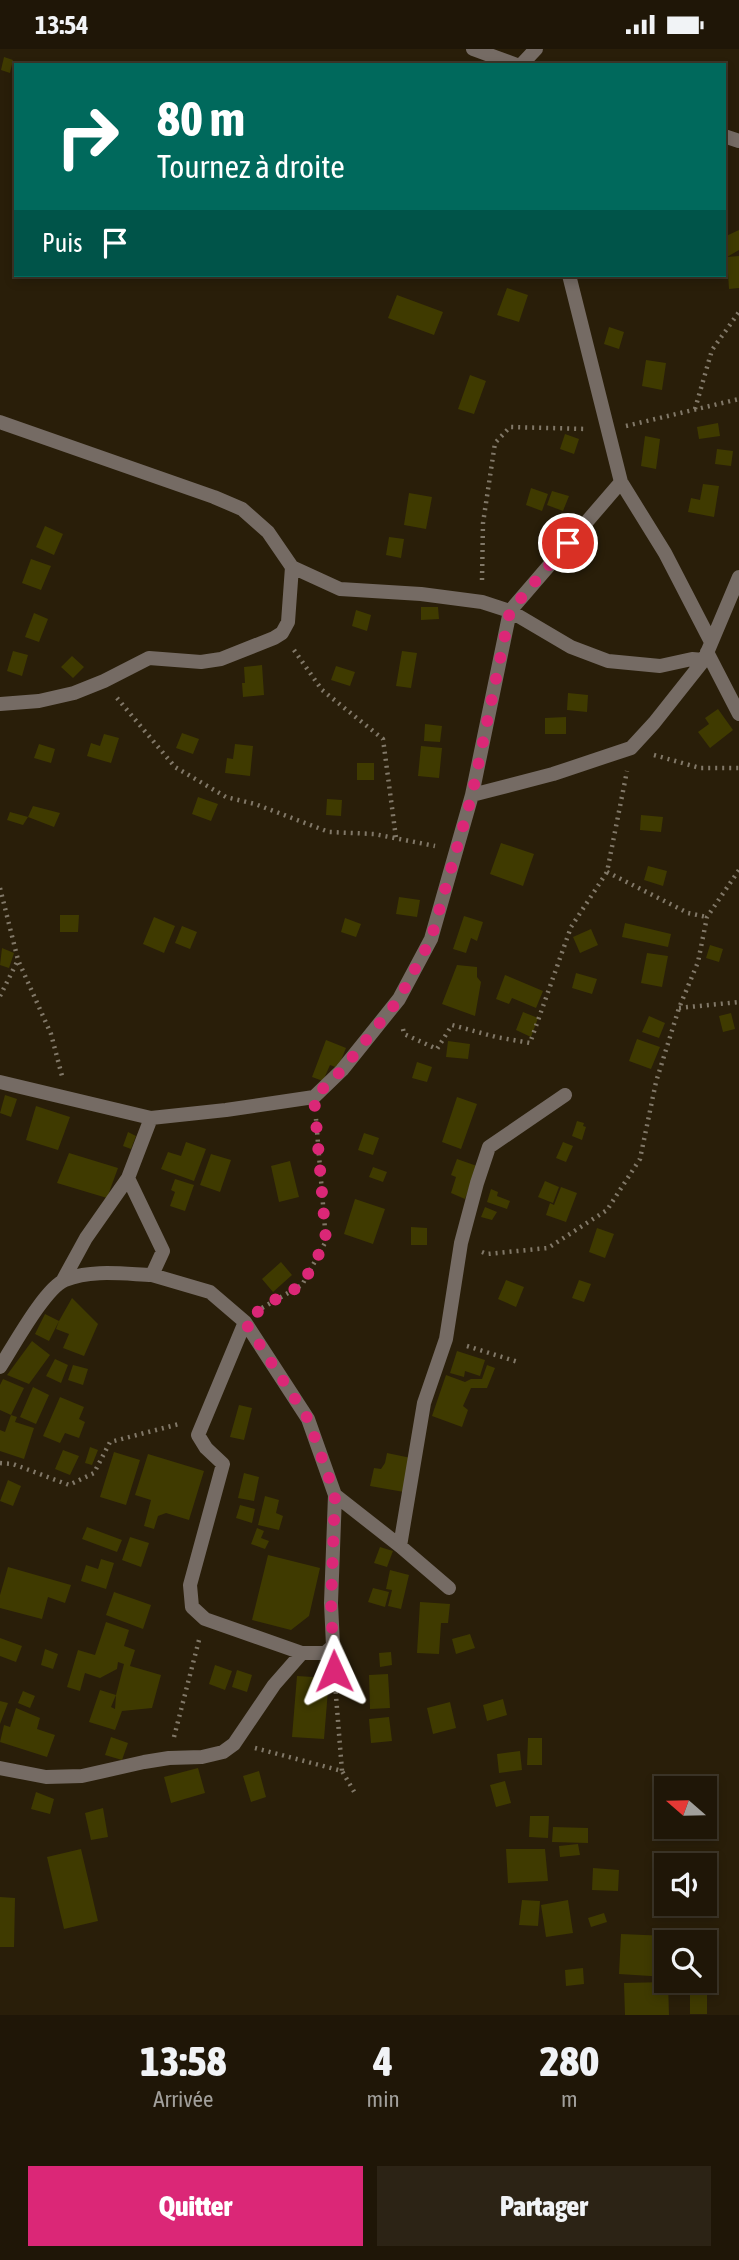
<!DOCTYPE html>
<html lang="fr">
<meta charset="utf-8">
<style>
body{margin:0;font-family:"Asap Condensed",sans-serif;background:#2c2315;color:#f1f3f6;height:100vh;display:flex;flex-direction:column;font-size:26px;white-space:nowrap}
*{box-sizing:border-box;margin:0}
p{font-size:23px;color:#a19f9b}
.icon{flex:none;width:38px;height:38px;fill:none;stroke:currentColor;stroke-width:2;stroke-linecap:round;stroke-linejoin:round}
.map{position:relative;height:1966px;overflow:hidden}
.panel{display:flex;flex-direction:column;background:#1f1607;flex:1}
.panel>*{flex:none}
.top-card{position:absolute;left:14px;top:14px;width:712px;height:214px;border-radius:0px;box-shadow:0 4px 10px #0003,0 0 0 2px #3c3528;background:#00695c;color:#fff;overflow:hidden}
.needle{width:46px;rotate:290deg}
.controls{position:absolute;left:654px;top:1727px;display:grid;gap:14px}
.controls a{display:grid;place-items:center;width:63px;height:63px;border-radius:0px;background:#1f1607;box-shadow:0 4px 10px #0003,0 0 0 2px #3c3528;font-size:35px}
.pin{position:absolute;display:grid;place-items:center;width:60px;height:60px;color:#fff;margin:-30px;border:4px solid #fff;border-radius:50%;box-shadow:0 2px 7px #0007}
.me{position:absolute;width:77px;margin:-38px;rotate:359deg;stroke-linejoin:round;filter:drop-shadow(0 0 5px #0008)}
.turn{display:flex;align-items:center;gap:24px;height:147px;padding:0 28px;font-size:32px}
.turn .icon{width:91px;height:91px;stroke-width:2.5}
.turn b{display:block;font-size:49px;line-height:60px}
.then{display:flex;align-items:center;height:66px;padding:0 28px;background:#0003;gap:14px;font-size:26px}
.eta{display:flex;justify-content:space-evenly;align-items:center;height:119px;text-align:center}
.eta b{font-size:42px;font-weight:800;line-height:49px}
.button{display:flex;gap:14px;margin-top:auto;padding:14px 28px}
.button a{flex:1;height:80px;border-radius:0px;background:#db2777;color:#fff;font-size:28px;font-weight:800;line-height:80px;text-align:center}
.button a+a{background:#2c2315;color:#f1f3f6}
.status{display:flex;justify-content:space-between;align-items:center;height:49px;padding:0 35px;background:#1f1607;direction:ltr}
.status svg{height:19px;fill:currentColor}
.map>svg:first-child{display:block}
.building{fill:#3f3a00}
.lines{fill:none;stroke-linecap:round;stroke-linejoin:round}
.path{stroke:#817868;stroke-width:4.5;stroke-dasharray:2 5;stroke-linecap:butt}
.minor{stroke:#756b64;stroke-width:14}
.route{stroke:#db2777;stroke-width:12;stroke-dasharray:0 21.6}
</style>
<div class="status"><b>13:54</b><svg viewBox="0 0 49 12"><path d="M0 12V9h3v3zM5 12V6h3v6zM10 12V3h3v9zM15 12V0h3v12zM26 1h20v11H26zM47 4h2v5h-2z"/></svg></div>
<div class="map">
<svg width="739" height="1966" viewBox="0 0 739 1966">
<rect width="100%" height="100%" fill="#291e09"/>
<path class="building" d="M4 8 13 11 10 24 1 21Z
M739 181V201L727 208 724 188Z
M739 207V239L729 240 727 208Z
M507 239 528 246 519 273 497 266Z
M397 246 443 263 434 286 388 269Z
M609 278 624 283 619 300 604 295Z
M646 311 666 314 662 341 642 337Z
M470 326 486 332 474 365 458 360Z
M718 374 720 387 699 390 697 378Z
M565 385 579 390 574 405 560 400Z
M645 387 660 390 656 420 641 417Z
M717 400 733 402 731 417 715 415Z
M703 435 719 437 714 468 688 463 691 449 700 451Z
M531 439 548 445 542 462 526 456Z
M552 442 569 447 563 462 547 456Z
M409 444 432 448 426 480 404 476Z
M45 477 63 485 54 506 36 498Z
M389 488 404 490 401 509 386 506Z
M31 510 51 517 41 541 22 534Z
M421 558H438L439 570 421 571Z
M356 561 371 566 367 582 352 577Z
M34 564 48 570 39 593 25 588Z
M13 602 28 606 22 627 7 622Z
M402 602 417 604 411 639 396 637Z
M72 607 84 618 73 629 61 618Z
M262 616 264 646 243 648 242 634H245L244 618Z
M336 617 355 623 350 637 331 631Z
M568 644 588 646 587 663 567 661Z
M718 660 733 681 710 699 698 683 709 675 705 669Z
M566 668V685H545V669Z
M425 675 442 677 440 693 424 692Z
M182 684 199 690 193 705 176 699Z
M104 685 119 689 111 714 87 707 91 694 100 697Z
M39 695 55 700 51 714 34 709Z
M235 695 253 697 250 727 225 724 227 709 233 710Z
M421 697 442 699 439 729 418 727Z
M357 714H374V731H357Z
M198 748 218 755 211 772 192 765Z
M327 750 342 751 341 767 326 766Z
M33 757 60 764 54 778 28 768 23 776 7 771 10 763 28 768Z
M641 766 663 768 661 783 640 781Z
M501 794 534 805 523 837 490 825Z
M648 817 667 822 663 837 644 831Z
M399 848 420 851 417 868 396 865Z
M60 866H79L78 883H60Z
M464 867 483 873 477 892 471 889 466 904 453 900Z
M154 868 175 877 164 904 143 895Z
M345 869 361 875 356 888 341 883Z
M625 874 671 885 668 898 622 888Z
M182 877 197 883 190 900 175 894Z
M591 880 598 896 580 904 573 888Z
M710 896 723 900 719 913 706 909Z
M2 899 14 904 9 919 0 916Z
M647 904 668 907 662 938 641 934Z
M457 916 477 918V928L481 933 475 967 442 955Z
M576 924 597 930 592 945 572 939Z
M505 926 543 942 536 959 512 949 509 955 496 950Z
M523 963 538 969 531 988 516 981Z
M731 964 735 980 723 983 719 967Z
M649 967 665 974 659 989 642 983Z
M637 990 660 998 651 1020 629 1012Z
M326 991 346 999 338 1019 330 1016 323 1032 312 1028Z
M448 992 470 995 468 1010 446 1008Z
M417 1013 432 1018 427 1033 412 1029Z
M5 1046 17 1050 11 1068 0 1064Z
M457 1048 477 1055 461 1100 442 1093Z
M36 1057 70 1068 58 1101 26 1091Z
M577 1072 584 1074 583 1077 586 1078 582 1091 572 1087Z
M128 1083 136 1087 131 1100 123 1097Z
M364 1084 379 1089 373 1106 358 1101Z
M186 1093 206 1100 194 1132 161 1120 168 1103 181 1107Z
M563 1093 573 1097 566 1113 556 1109Z
M69 1104 118 1119 107 1149 57 1134Z
M211 1105 231 1111 220 1143 200 1136Z
M457 1110 477 1117 465 1150 451 1144 456 1128 451 1126Z
M290 1112 299 1148 279 1153 271 1117Z
M373 1118 387 1123 383 1133 369 1128Z
M175 1130 194 1136 185 1162 170 1157 175 1143 171 1141Z
M545 1132 559 1138 553 1154 538 1148Z
M561 1138 577 1144 566 1173 546 1166 550 1154 554 1156Z
M491 1140 498 1143 497 1147 510 1152 507 1160 487 1153Z
M355 1150 385 1160 373 1195 344 1185Z
M485 1158 497 1163 492 1171 481 1168Z
M411 1178 427 1179V1196H411Z
M597 1179 614 1185 605 1209 589 1203Z
M281 1213 292 1226 273 1243 262 1230Z
M506 1231 524 1238 516 1258 498 1250Z
M579 1231 591 1235 584 1253 572 1249Z
M72 1249 98 1275 84 1307 63 1299 69 1285 56 1280 59 1272 49 1292 35 1285 45 1265 59 1272Z
M32 1292 50 1306 29 1335 7 1326Z
M457 1302 485 1311 480 1327 465 1322 464 1328 450 1324Z
M55 1310 68 1316 61 1334 46 1327Z
M73 1316 88 1320 83 1336 68 1331Z
M487 1316 495 1319 487 1339H471L463 1357 468 1361 462 1378 432 1367 446 1326 465 1333 471 1330H482Z
M3 1330 24 1339 11 1366 0 1361V1336Z
M33 1338 49 1346 36 1375 20 1368Z
M60 1348 84 1358 79 1370 85 1373 79 1389 65 1384 60 1394 43 1387Z
M239 1356 252 1359 244 1391 230 1388Z
M11 1366 17 1368 15 1373 34 1379 24 1410 0 1402V1381L5 1383Z
M90 1398 98 1401 92 1416 85 1414Z
M63 1401 79 1407 70 1426 55 1420Z
M114 1403 140 1411 126 1456 100 1448Z
M387 1404 411 1409 404 1443 370 1437 374 1419 381 1420 385 1414Z
M148 1405 204 1422 189 1471 166 1464 158 1467 154 1480 144 1477 151 1451 135 1446Z
M244 1424 259 1428 254 1452 238 1449Z
M8 1431 21 1437 13 1457 0 1452Z
M265 1447 279 1451 276 1464 283 1467 279 1481 258 1476Z
M240 1456 255 1460 252 1474 236 1469Z
M87 1478 122 1491 117 1503 82 1490Z
M257 1479 264 1482 261 1489 269 1492 265 1500 251 1495Z
M130 1488 149 1494 141 1518 122 1511Z
M380 1498 393 1502 387 1518 374 1514Z
M268 1506 320 1519 309 1567 291 1581 252 1571Z
M101 1510 114 1514 106 1540 81 1532 86 1516 98 1520Z
M8 1518 71 1536 65 1554 48 1548 42 1570 0 1559V1546Z
M390 1521 409 1526 401 1560 388 1557 392 1541 386 1540Z
M373 1539 389 1543 385 1558 368 1553Z
M114 1543 151 1556 143 1580 106 1566Z
M420 1553 450 1555 448 1574H441L439 1605 417 1604Z
M106 1573 129 1581 124 1597 135 1601 130 1617 161 1626 152 1659 122 1662 115 1681 89 1673 100 1641 116 1646 111 1658 115 1660 116 1646 124 1615 118 1613 117 1620 100 1629 85 1624 80 1642 67 1638 78 1601 95 1606Z
M470 1585 475 1599 456 1605 452 1590Z
M0 1589 22 1597 16 1613 0 1607Z
M45 1600 58 1605 53 1620 41 1616Z
M391 1603 392 1616 380 1618 379 1604Z
M215 1616 232 1622 225 1641 209 1635Z
M237 1621 252 1626 247 1643 232 1638Z
M388 1625 390 1659 370 1660 369 1626Z
M297 1627 329 1629 324 1690 292 1688Z
M23 1642 35 1647 30 1659 18 1654Z
M503 1650 507 1666 487 1672 483 1656Z
M0 1652 8 1654 0 1675Z
M450 1653 456 1679 433 1685 427 1659Z
M16 1659 40 1669 37 1680 55 1686 47 1708 0 1693 4 1676 10 1678Z
M389 1668 392 1692 371 1694 369 1670Z
M111 1688 128 1694 122 1711 105 1706Z
M528 1689H542V1716H527Z
M520 1702 522 1721 499 1724 497 1705Z
M198 1719 205 1744 171 1754 164 1728Z
M259 1722 266 1748 251 1753 243 1727Z
M505 1732 511 1754 496 1758 490 1736Z
M36 1743 54 1750 50 1765 31 1760Z
M103 1759 108 1788 91 1791 85 1764Z
M530 1767H549L548 1789 529 1788Z
M553 1778 588 1779V1794L552 1793Z
M578 1795 580 1806 560 1808 559 1797Z
M81 1800 98 1872 64 1880 47 1808Z
M506 1800H545L548 1832 508 1834Z
M593 1819 619 1821 618 1842 592 1841Z
M0 1848 15 1849 14 1898H0Z
M522 1851 540 1852 538 1877 519 1876Z
M568 1851 573 1884 546 1888 541 1856Z
M604 1864 607 1873 591 1878 588 1869Z
M621 1885 668 1887 666 1928 619 1925Z
M583 1919 584 1935 566 1937 565 1921Z
M690 1932H707V1965H690Z
M668 1933 669 1966H625L624 1934Z"/>
<g class="lines">
<path class="path" d="M695 360 712 301 739 263
M626 377 739 350
M482 531 483 474 495 394 510 378 587 380
M294 601 322 641 383 690 396 789
M117 649 175 718 226 748 255 755 329 783 374 785 435 797
M654 706 700 719H739
M607 823 688 864 707 868
M0 839 18 911 51 985 62 1027
M0 947 18 911
M679 959 739 953
M403 980 404 985 437 1000 452 976 496 988 530 994 571 878 607 823 627 722
M482 1203 487 1205 548 1199 607 1161 640 1110 656 1033 679 959 698 913 707 868 739 821
M262 1259 302 1236 326 1192 316 1070
M467 1297 518 1313
M0 1414 13 1415 69 1436 94 1424 110 1393 179 1375
M334 1622 342 1722
M174 1688 199 1591
M255 1699 342 1722 356 1746"/>
<path class="minor" d="M473 0 517 16
M521 16 536 0
M724 87 739 92
M569 226 621 433 665 504 711 593
M0 373 214 448 242 460 268 483 292 518 340 540 421 545 482 553 510 562 571 598 608 612 660 617 692 610 704 611 739 528
M707 603 739 665
M0 655 39 652 74 644 104 632 149 609 201 613 221 610 274 589 282 584 288 573 292 518
M472 746 553 725 631 699 654 674 704 611
M0 1033 151 1069 226 1061 314 1048 342 1021 399 950 431 890 472 746 510 562 621 433
M151 1069 128 1129 163 1202 152 1226 210 1243 245 1273 308 1370 335 1446 331 1554 333 1597 325 1604H302L205 1570 192 1558 190 1536 223 1415 206 1399 198 1386 245 1273
M63 1231 86 1189 128 1129
M0 1318C13 1298 45 1239 65 1231 91 1220 125 1225 152 1226
M335 1446 400 1497 449 1539
M400 1497 424 1354 446 1290 461 1194 477 1134 489 1098 565 1046
M0 1719 46 1728 82 1727 144 1713 169 1709 202 1708 223 1703 234 1695 274 1636 302 1604"/>
</g>
<g class="lines">
<path class="route" d="M334 1622 331 1554 335 1446 308 1370 245 1273 269 1254 302 1236 326 1192 314 1048 342 1021 399 950 431 890 472 746 510 562 568 494"/>
</g>
</svg>
<div class="controls">
<a><svg class="needle" viewBox="-14 -14 28 28"><path d="M0-13l5 13h-10z" fill="#e53935"/><path d="M0 13l5-13h-10z" fill="#a19f9b"/></svg></a>
<a><svg class="icon" aria-label="sound" viewBox="0 0 24 24"><path d="M4 9h4l5-4v14l-5-4H4zM17 9q2 3 0 6"/></svg></a>
<a><svg class="icon" aria-label="search" viewBox="0 0 24 24"><circle cx="10" cy="10" r="6"/><path d="M15 15l6 6"/></svg></a>
</div>
<div class="pin" style="left:568px;top:494px;background:#d93025"><svg class="icon" aria-label="arrive" viewBox="0 0 24 24"><path d="M6 21V4h12l-3 4 3 4H6"/></svg></div>
<svg class="me" style="left:334px;top:1622px" viewBox="-20 -20 40 40"><path d="M0-17L14 15 0 8-14 15z" fill="#db2777" stroke="#fff" stroke-width="4"/></svg>
<div class="top-card">
<div class="turn"><svg class="icon" aria-label="right" viewBox="0 0 24 24"><path d="M7 20v-9h11M14 6l5 5-5 5"/></svg><div><b>80 m</b>Tournez à droite</div></div>
<div class="then">Puis<svg class="icon" aria-label="arrive" viewBox="0 0 24 24"><path d="M6 21V4h12l-3 4 3 4H6"/></svg></div>
</div>
</div>
<section class="panel">
<div class="eta">
<div><b>13:58</b><p>Arrivée</p></div>
<div><b>4</b><p>min</p></div>
<div><b>280</b><p>m</p></div>
</div>
<div class="button"><a>Quitter</a><a>Partager</a></div>
</section>
